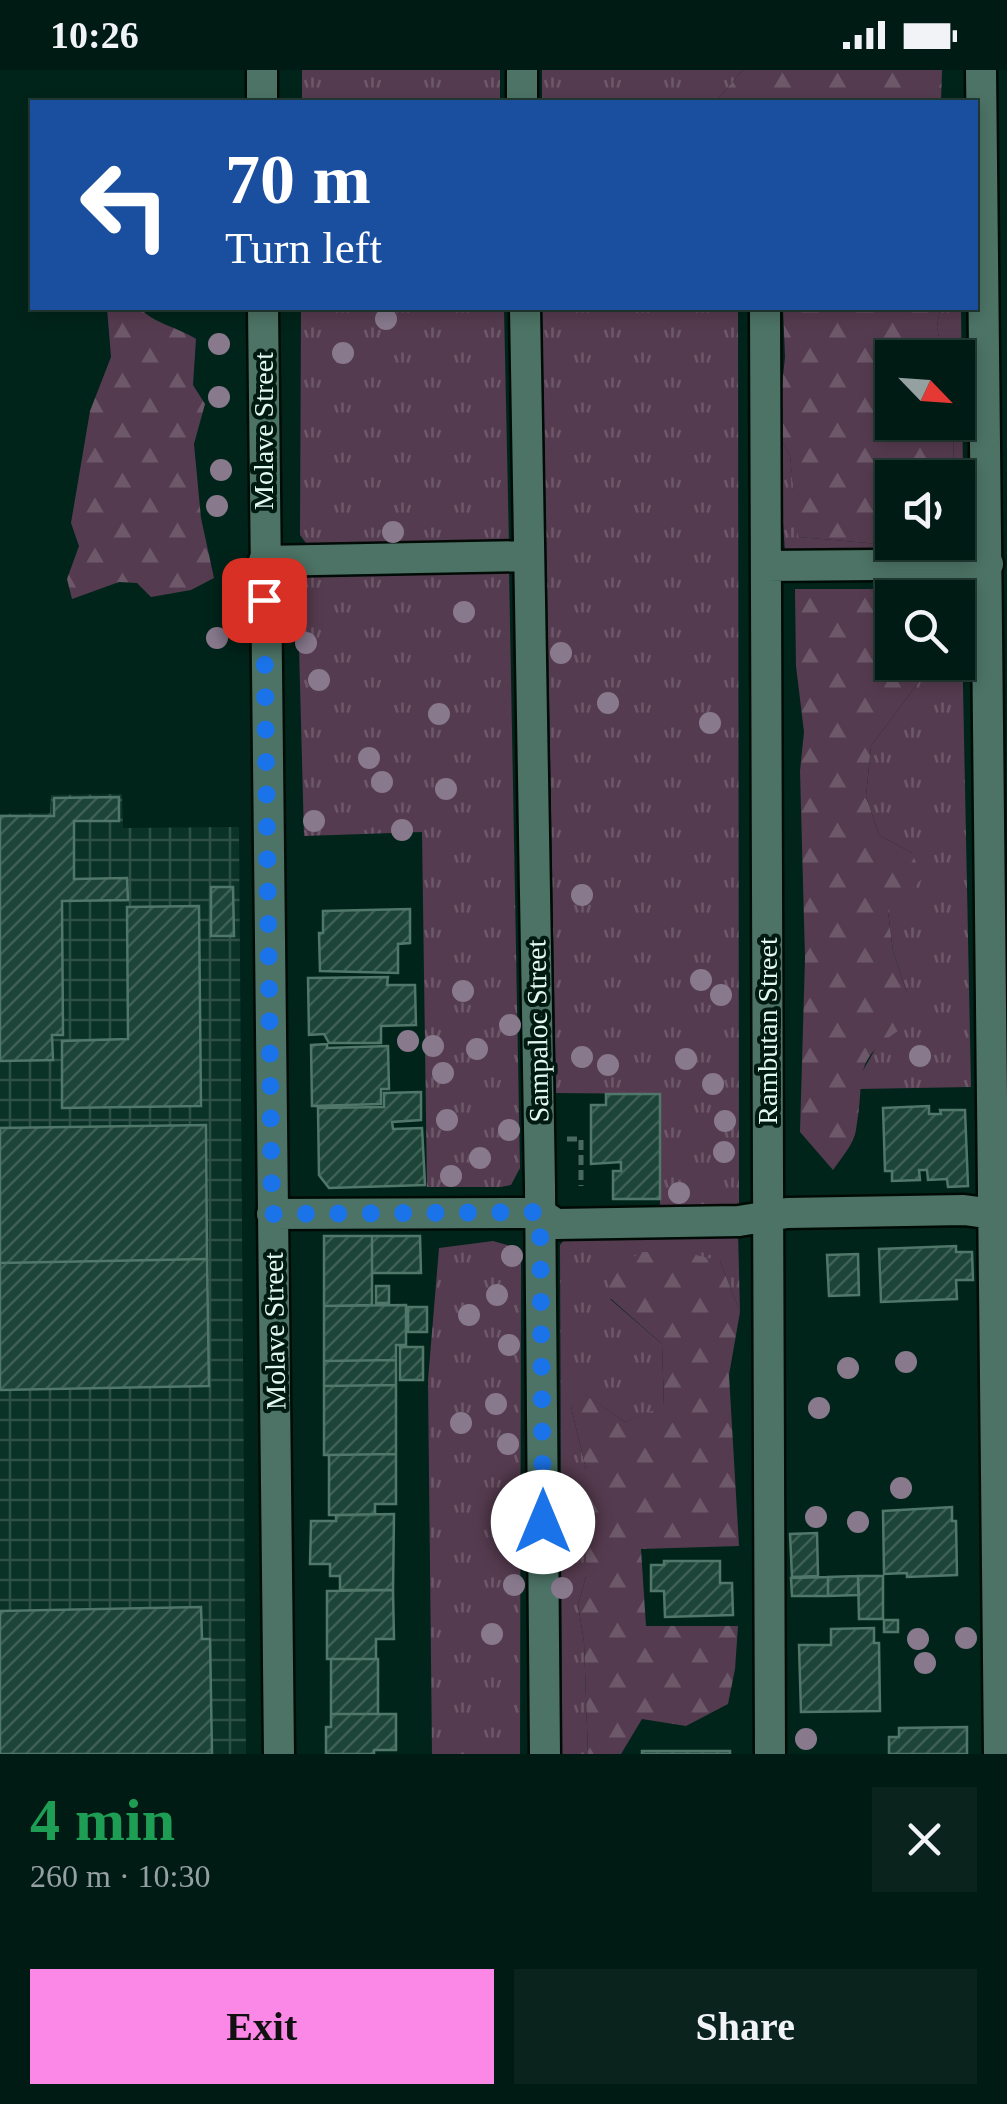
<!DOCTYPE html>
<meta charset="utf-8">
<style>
body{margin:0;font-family:Georgia,serif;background:#0a241d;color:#f1f3f6;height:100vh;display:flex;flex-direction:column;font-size:38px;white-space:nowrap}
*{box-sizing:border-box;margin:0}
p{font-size:32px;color:#95a1a0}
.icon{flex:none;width:55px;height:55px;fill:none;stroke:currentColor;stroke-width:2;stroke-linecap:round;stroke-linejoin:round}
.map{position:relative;height:1684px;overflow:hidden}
.panel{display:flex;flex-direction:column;background:#001b14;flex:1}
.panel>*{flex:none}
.guide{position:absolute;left:30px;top:30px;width:948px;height:210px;border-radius:0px;box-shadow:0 5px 15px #0003,0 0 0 2px #223934;background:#1a4fa0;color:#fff;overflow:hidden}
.needle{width:65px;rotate:115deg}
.buttons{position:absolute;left:875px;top:270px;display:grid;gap:20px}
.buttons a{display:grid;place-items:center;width:100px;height:100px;border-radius:0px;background:#001b14;box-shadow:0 5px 15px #0003,0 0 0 2px #223934;font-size:50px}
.pin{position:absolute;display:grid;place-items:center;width:85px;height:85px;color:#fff;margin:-42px;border-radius:20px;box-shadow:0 5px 15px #0006}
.me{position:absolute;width:110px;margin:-55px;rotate:0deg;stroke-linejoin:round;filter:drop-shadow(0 0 8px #0008)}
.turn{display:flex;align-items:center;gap:35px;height:210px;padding:0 30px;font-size:45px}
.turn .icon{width:130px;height:130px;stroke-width:2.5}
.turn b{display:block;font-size:70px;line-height:85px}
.round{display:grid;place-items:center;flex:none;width:105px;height:105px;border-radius:0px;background:#0a241d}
.overview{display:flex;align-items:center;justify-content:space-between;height:170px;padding:0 30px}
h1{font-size:60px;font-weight:800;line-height:75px;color:#1e9e55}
.cta{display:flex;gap:20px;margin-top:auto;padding:20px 30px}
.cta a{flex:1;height:115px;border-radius:0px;background:#fb87e6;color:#111;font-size:40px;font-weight:800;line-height:115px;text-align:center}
.cta a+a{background:#0a241d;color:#f1f3f6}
.status{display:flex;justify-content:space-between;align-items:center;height:70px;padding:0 50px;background:#001b14;direction:ltr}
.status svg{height:28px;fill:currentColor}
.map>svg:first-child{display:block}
.industrial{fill:url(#industrial-grid)}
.grass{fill:url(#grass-tufts)}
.forest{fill:url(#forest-firs)}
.building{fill:url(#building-hatch);stroke:#507769;stroke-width:2.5}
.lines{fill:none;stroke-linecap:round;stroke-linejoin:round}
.minor-casing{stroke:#000b06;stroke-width:35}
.path{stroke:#49685f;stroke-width:5;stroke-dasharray:10 5;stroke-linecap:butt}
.minor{stroke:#4c7365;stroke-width:30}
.tree{fill:#88798d}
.route{stroke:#1a73e8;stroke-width:18;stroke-dasharray:0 32.4}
.labels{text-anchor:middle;stroke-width:8;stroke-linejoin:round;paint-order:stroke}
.street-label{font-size:28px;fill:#e3f8f0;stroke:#001a12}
</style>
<div class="status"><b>10:26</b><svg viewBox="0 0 49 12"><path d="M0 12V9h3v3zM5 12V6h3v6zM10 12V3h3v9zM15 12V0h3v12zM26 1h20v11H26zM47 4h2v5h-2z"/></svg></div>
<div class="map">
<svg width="1007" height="1684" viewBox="0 0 1007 1684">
<defs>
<pattern id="industrial-grid" width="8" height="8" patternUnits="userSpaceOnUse" patternTransform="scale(2.5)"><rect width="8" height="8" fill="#0b3227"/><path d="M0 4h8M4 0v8" fill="none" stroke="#2e5047"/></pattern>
<pattern id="grass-tufts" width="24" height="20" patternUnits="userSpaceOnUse" patternTransform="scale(2.5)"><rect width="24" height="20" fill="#553b4f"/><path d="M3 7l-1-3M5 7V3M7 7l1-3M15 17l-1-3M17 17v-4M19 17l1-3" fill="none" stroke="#6d5869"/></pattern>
<pattern id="forest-firs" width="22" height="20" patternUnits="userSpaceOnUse" patternTransform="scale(2.5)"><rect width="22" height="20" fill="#553b4f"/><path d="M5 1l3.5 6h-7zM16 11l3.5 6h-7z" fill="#6d5869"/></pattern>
<pattern id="building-hatch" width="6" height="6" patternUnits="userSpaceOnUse" patternTransform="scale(2.5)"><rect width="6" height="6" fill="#1d4438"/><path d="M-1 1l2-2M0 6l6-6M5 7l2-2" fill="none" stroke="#3e6055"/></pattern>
</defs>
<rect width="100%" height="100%" fill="#00241a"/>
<path class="industrial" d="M122 724 123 758 239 757 246 1684H0V744L50 743 51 725Z"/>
<path class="grass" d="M302 0H500V32H302Z
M542 0H743L715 32H542Z
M301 238H504L509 474 311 480 300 465Z
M542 238H738L739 1140 660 1142 659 1024 556 1023Z
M940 238H961L964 482H785L777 363 790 386 799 467 891 475 958 472V408L953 407 954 353 958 352V288L943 287 937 257Z
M509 498 520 1098 511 1115 501 1117H427L422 762 304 766 298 539C300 524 300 510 315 503Z
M961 517 971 1017 859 1019 861 1004 907 923 893 881 888 841 912 783 879 765 866 726 871 676 933 593 958 592V528H892V538L870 519Z
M738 1162 740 1242 720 1191 610 1229 662 1274 664 1337 625 1352 585 1324 571 1337 586 1399V1506L578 1535 584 1572 588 1684H562L560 1175 569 1164Z
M493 1171 515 1177 521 1191 520 1684H432L428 1310 439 1178Z"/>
<path class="forest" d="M743 0H942L941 32H715Z
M107 238H140C153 253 177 257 196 269L193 315 205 334 194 374 201 448 214 508 191 520 151 527 137 513 119 512 72 529 67 509 79 476 71 453 90 341 111 287Z
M783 238H940L937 257 943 287 892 288V352L954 353 953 407 892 408V472L937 474 891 475 798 467 790 386 777 363 785 287Z
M795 519H870L892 538V592L933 593 871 676 866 726 879 765 912 783 923 808 888 841 893 881 907 923V955C848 992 867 1002 856 1060 854 1074 841 1088 833 1100L800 1062 805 888 800 701 804 662 796 596Z
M642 1182H684L720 1191 740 1242 729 1305 739 1476 641 1479 646 1556H738L735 1599 728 1634 686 1656 642 1649 621 1684H588L584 1572 578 1535 586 1506V1399L571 1337 584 1323 625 1352 664 1336 662 1274 610 1228 607 1202Z"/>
<path class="building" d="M119 727V751H74V809L127 808 128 830 62 831 63 965H52L53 990 0 991V746H54V728Z
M211 817H233L234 866H211Z
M199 836 201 1036 62 1038V971L128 969 127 837Z
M410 839V873L398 874V903L320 901 319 863H323V841Z
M388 907 387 915H415L416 955 381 956V973H329L324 964 309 965 308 908Z
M327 974V978L388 976 389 1019H381V1034L312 1036 311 975Z
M421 1022V1050L392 1052 393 1059 422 1058 425 1115 329 1118 319 1105 318 1038 384 1037V1023Z
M606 1024H660V1129H613V1101H621V1092L591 1094V1035H606Z
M929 1036V1044H941L940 1040H965L968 1116 948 1117 947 1109 928 1110 927 1100H919L920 1110 892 1111V1101H885L883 1038Z
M206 1055 207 1189 0 1193V1058Z
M324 1166H372V1235L324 1236Z
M372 1166H420L421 1203H372Z
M956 1176V1182H972L973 1210H956L957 1229 881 1232 879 1179Z
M858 1184 859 1225 829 1226 827 1185Z
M207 1189 209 1316 0 1320V1193Z
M376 1216H389V1233H376Z
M406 1235V1275H396V1290L324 1291V1236Z
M408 1237H427V1262H408Z
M400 1277H423V1310H400Z
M396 1290V1315L324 1316V1291Z
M396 1315V1384L324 1385V1316Z
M396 1384V1434H375V1445H329V1385Z
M952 1437V1451H956L957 1505 907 1507V1503L884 1504 883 1441Z
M394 1444 393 1520H340V1506H330V1494H310L311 1451H336V1445Z
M817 1463 818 1506 792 1507 790 1464Z
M664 1491H720V1513H732L733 1545 665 1547 664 1521H651V1495H664Z
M858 1506H883V1549H859Z
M858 1506 859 1525 828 1526V1507Z
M828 1507V1526H792L791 1508Z
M393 1520 394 1569H376V1589H327V1521Z
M201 1537 202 1569H210L212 1684H0V1541Z
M884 1550H898V1562H884Z
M874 1558V1573H879L880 1641 801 1642 799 1575H831V1559Z
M331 1589H378V1644H331Z
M331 1644H396V1680H374V1684H326V1657H331Z
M967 1657V1684H889V1667H899V1658Z
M642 1681H730V1684H642Z"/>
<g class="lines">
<g class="minor-casing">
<path id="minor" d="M262 0V32
M522 0V32
M981 0 999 1684
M263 238 279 1684
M525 238 540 1116 545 1684
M765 238 770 1684
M264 491 528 486
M766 496 988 494
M272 1144 540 1143 556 1154 739 1151 787 1143 964 1140 1007 1146"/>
</g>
<path class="path" d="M567 1069H581V1116"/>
<use href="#minor" class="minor"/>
</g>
<g class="tree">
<circle cx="386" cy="249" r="11"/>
<circle cx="219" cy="274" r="11"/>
<circle cx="343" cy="283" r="11"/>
<circle cx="219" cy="327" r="11"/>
<circle cx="221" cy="400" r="11"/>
<circle cx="217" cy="436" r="11"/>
<circle cx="393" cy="462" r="11"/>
<circle cx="464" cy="542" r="11"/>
<circle cx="217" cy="568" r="11"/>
<circle cx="306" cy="573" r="11"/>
<circle cx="561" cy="583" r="11"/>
<circle cx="319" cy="610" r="11"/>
<circle cx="608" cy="633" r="11"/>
<circle cx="439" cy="644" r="11"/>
<circle cx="710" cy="653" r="11"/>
<circle cx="369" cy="688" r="11"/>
<circle cx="382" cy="712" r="11"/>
<circle cx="446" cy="719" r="11"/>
<circle cx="314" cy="751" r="11"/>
<circle cx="402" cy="760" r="11"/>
<circle cx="582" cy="825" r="11"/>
<circle cx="701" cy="910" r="11"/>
<circle cx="463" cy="921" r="11"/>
<circle cx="721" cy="925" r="11"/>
<circle cx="510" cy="955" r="11"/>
<circle cx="408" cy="971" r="11"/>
<circle cx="433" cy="976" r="11"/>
<circle cx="477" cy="979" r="11"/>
<circle cx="920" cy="986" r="11"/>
<circle cx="582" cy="987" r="11"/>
<circle cx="686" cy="989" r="11"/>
<circle cx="608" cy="995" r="11"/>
<circle cx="443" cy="1003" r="11"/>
<circle cx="713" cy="1014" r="11"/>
<circle cx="447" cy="1050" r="11"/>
<circle cx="725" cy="1051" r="11"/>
<circle cx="509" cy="1060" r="11"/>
<circle cx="724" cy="1082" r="11"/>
<circle cx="480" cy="1088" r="11"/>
<circle cx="451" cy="1106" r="11"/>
<circle cx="679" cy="1123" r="11"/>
<circle cx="512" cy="1186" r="11"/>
<circle cx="497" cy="1225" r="11"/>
<circle cx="469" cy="1245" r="11"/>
<circle cx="509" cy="1275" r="11"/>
<circle cx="906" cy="1292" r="11"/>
<circle cx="848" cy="1298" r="11"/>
<circle cx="496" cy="1334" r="11"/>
<circle cx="819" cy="1338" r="11"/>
<circle cx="461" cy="1353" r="11"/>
<circle cx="508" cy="1374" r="11"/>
<circle cx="901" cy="1418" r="11"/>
<circle cx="816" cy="1447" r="11"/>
<circle cx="504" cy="1450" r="11"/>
<circle cx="858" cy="1452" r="11"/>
<circle cx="514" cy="1515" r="11"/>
<circle cx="562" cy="1518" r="11"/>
<circle cx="492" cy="1564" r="11"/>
<circle cx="966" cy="1568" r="11"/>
<circle cx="918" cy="1569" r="11"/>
<circle cx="925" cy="1593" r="11"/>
<circle cx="806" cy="1669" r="11"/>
</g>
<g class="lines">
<path class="route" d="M264 530 272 1144 540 1142 543 1452"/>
</g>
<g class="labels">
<g class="street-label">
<text transform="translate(263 361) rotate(-90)" y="10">Molave Street</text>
<text transform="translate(537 961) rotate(-91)" y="10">Sampaloc Street</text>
<text transform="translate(767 961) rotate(-90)" y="10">Rambutan Street</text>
<text transform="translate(274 1261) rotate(-91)" y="10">Molave Street</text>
</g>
</g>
</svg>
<div class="buttons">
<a><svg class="needle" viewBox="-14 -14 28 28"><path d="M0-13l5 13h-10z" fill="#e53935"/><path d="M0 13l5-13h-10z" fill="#95a1a0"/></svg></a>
<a><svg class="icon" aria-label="sound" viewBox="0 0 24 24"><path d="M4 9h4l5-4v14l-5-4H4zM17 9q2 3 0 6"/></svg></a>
<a><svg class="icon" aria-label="search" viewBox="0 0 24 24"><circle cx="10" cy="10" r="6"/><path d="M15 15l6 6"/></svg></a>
</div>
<div class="pin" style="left:264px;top:530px;background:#d93025"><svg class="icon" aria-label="arrive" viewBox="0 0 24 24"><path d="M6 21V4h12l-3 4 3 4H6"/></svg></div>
<svg class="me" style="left:543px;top:1452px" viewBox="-20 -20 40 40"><circle r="19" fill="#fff"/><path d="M0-13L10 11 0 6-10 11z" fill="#1a73e8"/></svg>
<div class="guide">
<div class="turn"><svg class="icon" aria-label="left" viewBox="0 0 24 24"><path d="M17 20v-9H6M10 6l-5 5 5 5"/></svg><div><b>70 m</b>Turn left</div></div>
</div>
</div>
<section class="panel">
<div class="overview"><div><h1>4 min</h1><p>260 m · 10:30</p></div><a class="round"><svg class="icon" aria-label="close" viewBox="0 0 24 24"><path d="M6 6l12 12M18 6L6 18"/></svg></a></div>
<div class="cta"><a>Exit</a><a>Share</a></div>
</section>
